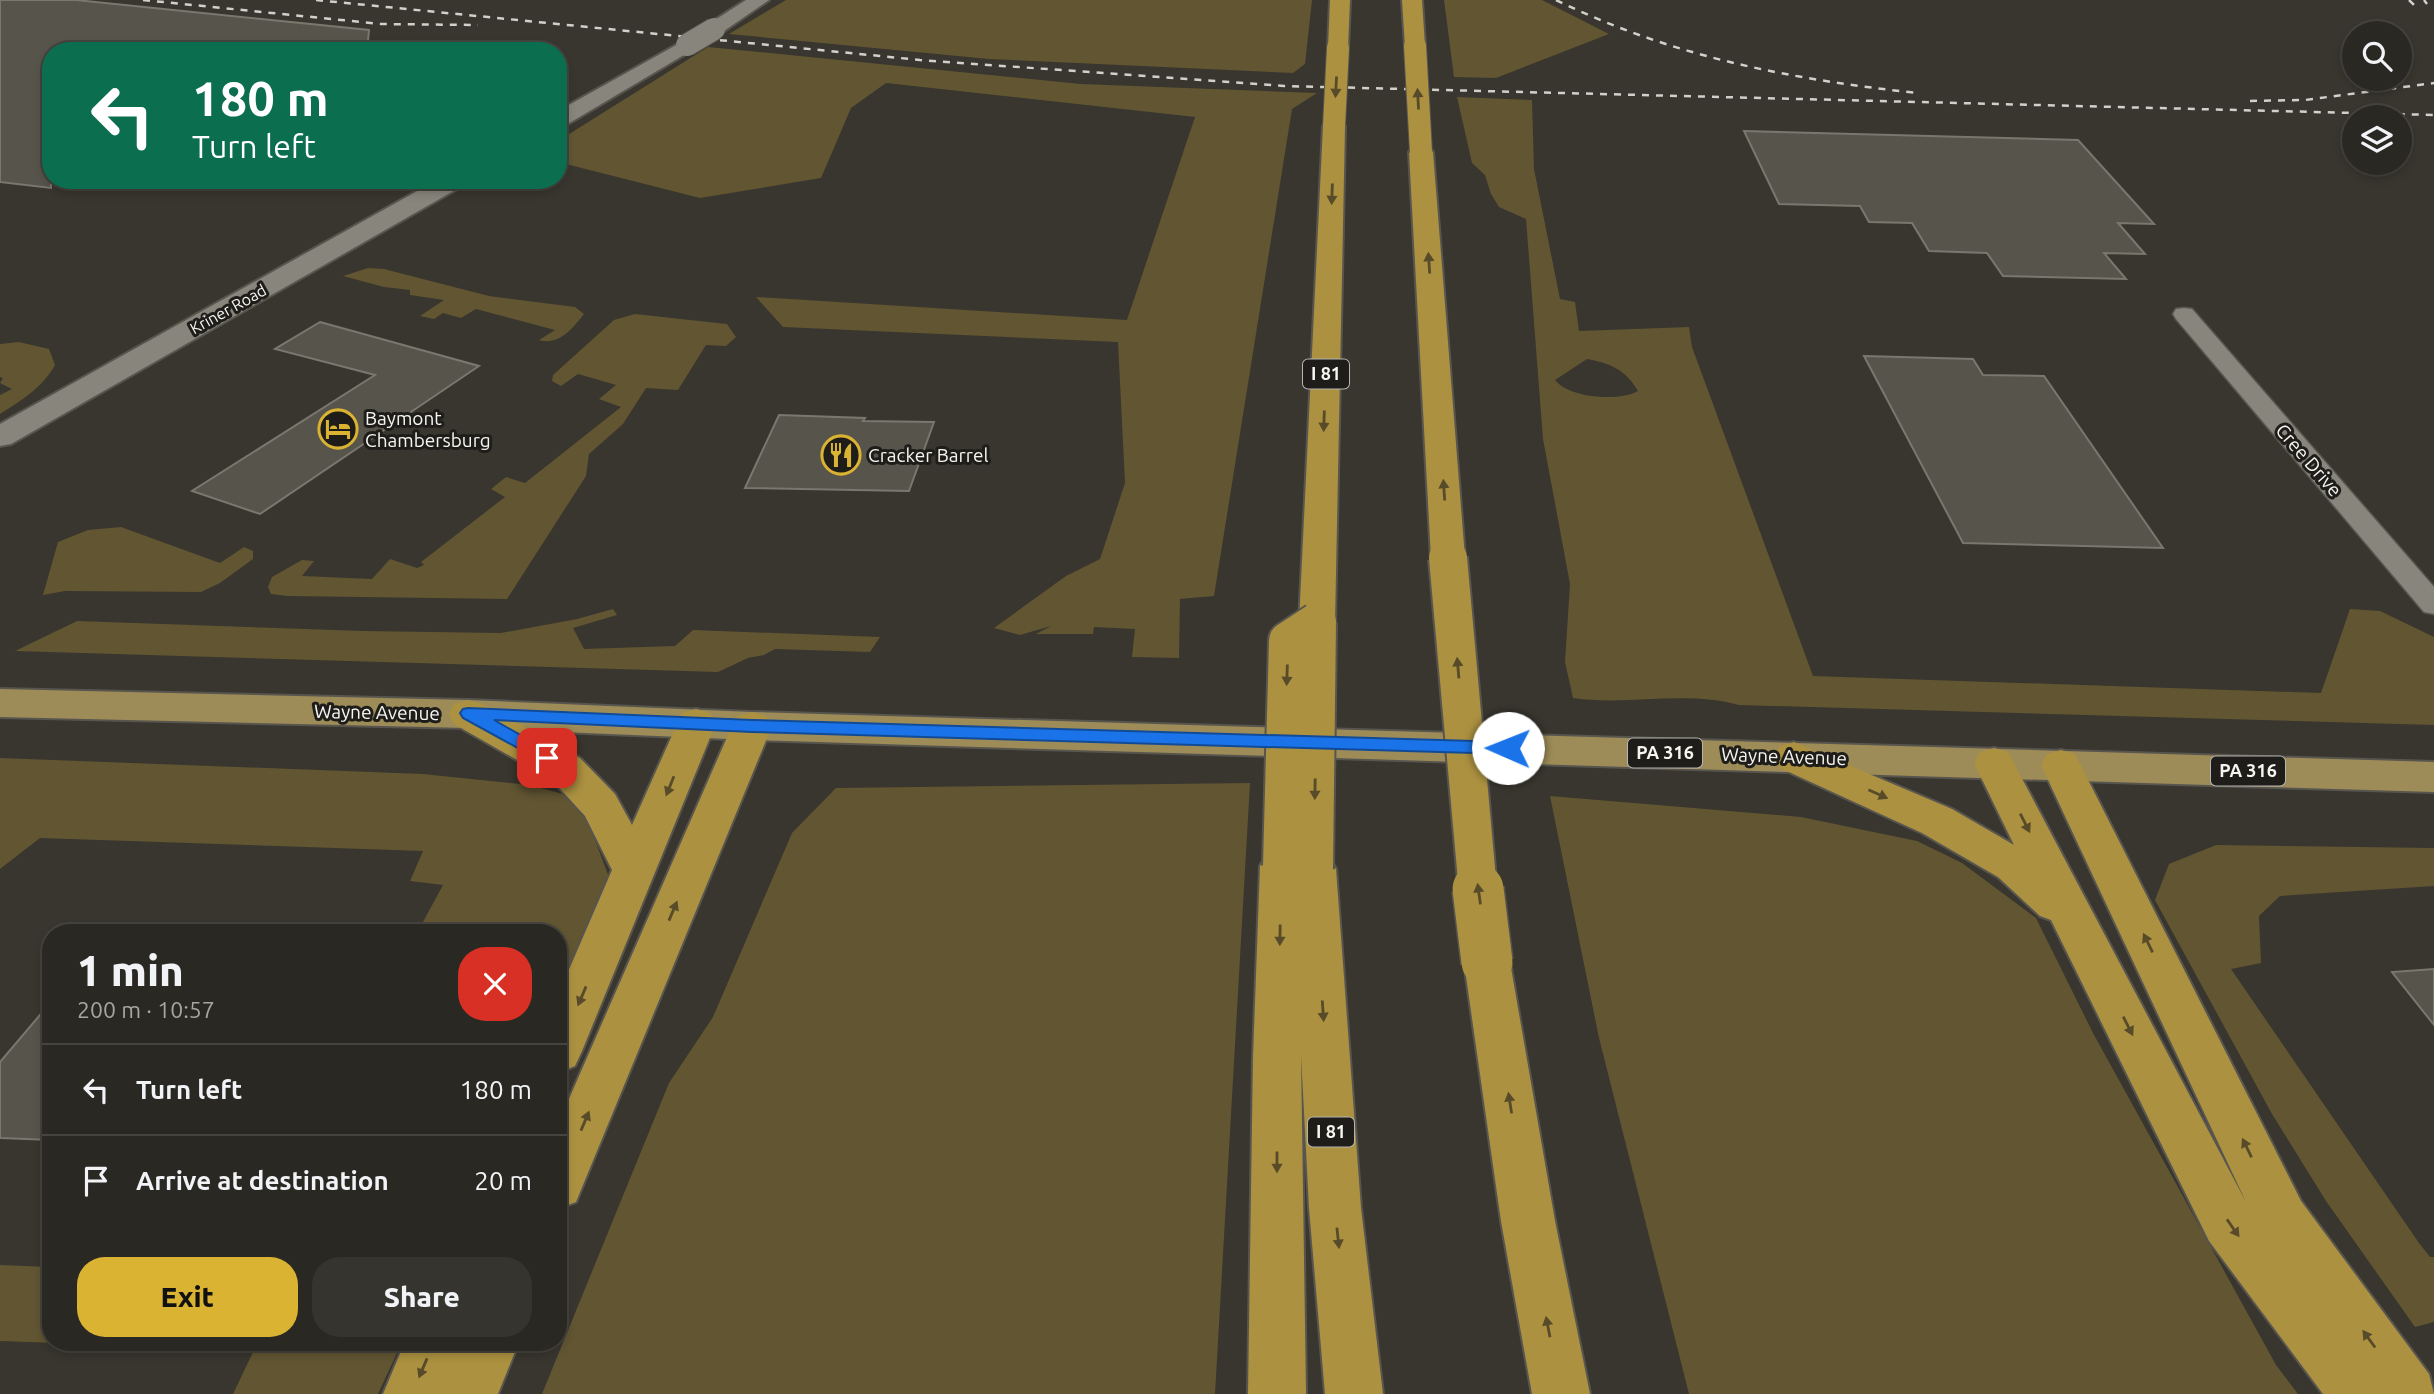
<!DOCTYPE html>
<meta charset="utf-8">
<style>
body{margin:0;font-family:Ubuntu,sans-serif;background:#36342f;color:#f1f3f6;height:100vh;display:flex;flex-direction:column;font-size:26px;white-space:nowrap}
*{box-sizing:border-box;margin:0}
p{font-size:23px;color:#a5a6a5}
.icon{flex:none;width:38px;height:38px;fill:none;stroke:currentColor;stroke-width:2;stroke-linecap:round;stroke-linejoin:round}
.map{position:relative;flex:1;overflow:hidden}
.details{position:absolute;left:42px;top:924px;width:525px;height:427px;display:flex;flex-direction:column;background:#2a2822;border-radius:28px;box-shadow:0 4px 10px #0003,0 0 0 2px #464440}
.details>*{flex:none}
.guide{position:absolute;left:42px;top:42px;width:525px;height:147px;border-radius:28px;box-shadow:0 4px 10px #0003,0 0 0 2px #464440;background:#0b6e4f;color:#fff;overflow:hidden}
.buttons{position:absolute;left:2342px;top:21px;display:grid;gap:14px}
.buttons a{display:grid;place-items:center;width:70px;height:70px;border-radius:50%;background:#2a2822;box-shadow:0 4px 10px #0003,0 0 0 2px #464440;font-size:35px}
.pin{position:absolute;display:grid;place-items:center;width:60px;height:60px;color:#fff;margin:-30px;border-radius:14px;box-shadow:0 4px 10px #0006}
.me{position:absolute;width:77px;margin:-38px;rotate:271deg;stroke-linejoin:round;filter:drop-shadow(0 0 5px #0008)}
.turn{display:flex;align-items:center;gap:24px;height:147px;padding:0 35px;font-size:32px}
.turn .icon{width:91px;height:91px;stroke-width:2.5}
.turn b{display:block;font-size:49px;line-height:60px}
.round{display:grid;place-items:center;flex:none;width:74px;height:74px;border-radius:28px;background:#36342f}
.head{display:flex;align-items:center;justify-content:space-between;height:119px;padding:0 35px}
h1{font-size:42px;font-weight:800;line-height:52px}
.action{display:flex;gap:14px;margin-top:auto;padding:14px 35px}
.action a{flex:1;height:80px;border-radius:28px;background:#dab333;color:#111;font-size:28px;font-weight:800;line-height:80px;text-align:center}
.action a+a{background:#36342f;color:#f1f3f6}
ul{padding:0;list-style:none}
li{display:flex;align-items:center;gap:21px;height:91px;padding:0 35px;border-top:2px solid #464440}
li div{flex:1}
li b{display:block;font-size:26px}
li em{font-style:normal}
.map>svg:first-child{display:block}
.green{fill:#615532;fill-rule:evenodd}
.building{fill:#57544b;stroke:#7a776e;stroke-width:2}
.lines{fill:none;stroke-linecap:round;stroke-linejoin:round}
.street-casing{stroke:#58554f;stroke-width:3}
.secondary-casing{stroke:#58554f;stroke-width:4}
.primary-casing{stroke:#58554f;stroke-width:4}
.highway-casing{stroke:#58554f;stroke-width:4}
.street{fill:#88857c;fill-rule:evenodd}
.secondary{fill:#88857c;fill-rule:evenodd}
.primary{fill:#9e8c58;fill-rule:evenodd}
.highway{fill:#ac9140;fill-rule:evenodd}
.rail{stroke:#d1d0ca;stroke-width:2.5;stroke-dasharray:7 7;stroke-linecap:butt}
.secondary-bridge-casing{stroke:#58554f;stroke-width:24;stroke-linecap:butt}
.highway-bridge-far2-casing{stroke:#58554f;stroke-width:24;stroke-linecap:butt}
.highway-bridge-far1-casing{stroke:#58554f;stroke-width:42;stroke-linecap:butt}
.highway-bridge-casing{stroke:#58554f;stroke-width:54;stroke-linecap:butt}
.secondary-bridge{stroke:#88857c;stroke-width:22}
.highway-bridge-far2{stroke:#ac9140;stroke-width:22}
.highway-bridge-far1{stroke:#ac9140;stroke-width:38}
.highway-bridge{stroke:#ac9140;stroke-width:51}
.oneway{fill:#574b29}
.route{fill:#1a73e8;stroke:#114b97;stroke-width:2}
.labels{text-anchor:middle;stroke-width:6;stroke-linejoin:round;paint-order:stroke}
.far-street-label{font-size:16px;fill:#f6f5f0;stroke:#1e1d1a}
.shield{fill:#1e1d1a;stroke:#b5b4b0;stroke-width:2}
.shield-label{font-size:18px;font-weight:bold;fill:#f6f5f0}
.poi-label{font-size:19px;fill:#f6f5f0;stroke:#1e1d1a;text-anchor:start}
.street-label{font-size:19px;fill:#f6f5f0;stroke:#1e1d1a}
</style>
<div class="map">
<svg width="2434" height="1394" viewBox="0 0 2434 1394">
<rect width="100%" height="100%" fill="#38362e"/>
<path class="green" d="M786 0H1312L1305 64 1293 73 989 59 729 34Z
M1444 0H1542L1609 34 1496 78 1454 77Z
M708 47 1081 84 1317 93 1292 109 1214 596 1180 599 1179 658 1132 657 1135 629 1094 627 1093 634H1036L1051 626 1020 635 994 628 1066 576 1100 559 1125 483 1118 342 783 327 756 297 1127 320 1195 117 886 83 851 108 821 178 700 198 558 162V141Z
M1457 97 1532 100 1534 169 1560 299 1575 302 1579 331 1689 327 1692 347 1813 676 2321 693 2350 609 2380 611 2434 637V725L1739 705C1686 690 1628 706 1573 698L1565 662 1570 584 1543 439 1526 219 1499 207 1491 194 1485 175 1472 163ZM1587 359C1610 363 1626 370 1638 391 1619 402 1569 398 1555 380Z
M368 268 384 269 489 296 575 307 584 314C573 328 559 346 539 340L555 330 476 309 461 318 443 313 434 319 420 316 444 300 410 295V290L384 287 343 276Z
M635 314 727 324 736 337 726 346 706 345 678 390 646 388 623 424 589 454 586 476 507 599 288 596 271 594 268 587 272 577 302 560 314 561 302 576 372 579 390 559 417 568 424 565 421 562 505 497 491 489 506 477 525 483 621 407 599 399 616 385 578 374 561 386 552 381 553 375 614 320Z
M19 342 49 349 55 365C42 388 22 400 0 414V395L12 389 0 383 3 378 0 377V344Z
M121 527 220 563 244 547 253 551V559L220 583 201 592 65 591 43 595 58 542 88 530Z
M613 609 617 615 573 628 584 649 675 646 693 630 880 637 870 652 775 649 764 655 748 658 718 672 15 651 77 621 363 631 501 633 577 619Z
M0 758 423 774 530 785 570 796 584 811 612 885 558 1002V933H417L443 885 410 881 423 851 40 838 0 869Z
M1250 783 1215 1394H542L669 1083 713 1017 792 833 836 788Z
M1550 796 1801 817 1917 841 1962 863 2036 918 2093 1033 2276 1365 2298 1394H1689L1599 1038Z
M2216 845 2434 848V886L2280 896 2259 916 2261 963 2231 969 2419 1243 2430 1257H2434V1322L2415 1327 2326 1201 2272 1114 2155 900 2169 864Z
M0 1265 51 1267V1342H402L378 1394H233L254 1350 0 1341Z"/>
<path class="building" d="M0 0H76L369 30 367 51H51V188L0 182Z
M1744 131 2078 140 2154 224 2118 223 2145 254 2104 253 2126 279 2003 276 1987 253 1929 251 1912 223 1869 222 1860 206 1779 204Z
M320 322 479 366 260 514 192 491 375 375 275 349Z
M1864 356 1973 359 1983 375 2044 376 2163 548 1963 543Z
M779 415 865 418 863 421 934 422 909 491 745 488Z
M2434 969V1025L2392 972Z
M51 1002V1140L0 1138V1062Z"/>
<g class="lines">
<g class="street-casing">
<path id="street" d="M2184 308 2192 309 2434 587V614L2424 612 2176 319 2173 314 2176 309Z"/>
</g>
<g class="secondary-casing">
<path id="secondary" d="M746 0H769L721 33H707L704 29 707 25Z
M687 39 694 41 697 45 694 49 566 125 558 127V111Z
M437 180H467L464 185 11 444 0 446V424Z"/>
</g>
<g class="primary-casing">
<path id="primary" d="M0 689 468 700 752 712 2434 762V792L752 740 468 728 0 717Z"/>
</g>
<g class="highway-casing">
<path id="highway" d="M1330 0H1350L1348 48 1345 52H1331L1328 48Z
M1402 0H1422L1425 46 1422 50H1408L1405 46Z
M1334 119 1342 121 1345 126 1335 622 1330 631 1317 634 1304 631 1299 622 1323 126 1326 121Z
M1421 145 1429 147 1433 152 1465 558 1460 566 1448 569 1436 566 1431 558 1409 152 1413 147Z
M468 700 482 704 580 758 615 794 632 825 682 713 696 709 710 713 716 723 582 1051 575 1066 558 1073V995L612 870 585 816 552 780 454 724 449 714 454 704Z
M752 712 766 716 772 726 576 1202 558 1209V1124L732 726 738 716Z
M1794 742 1952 809 2014 845 1974 763 1980 752 1994 748 2008 752 2246 1202 2041 765 2047 754 2061 750 2075 754 2301 1201 2429 1374 2434 1394H2323L2209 1241 2051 920 2040 916 1998 877 1922 833 1780 768 1774 757 1780 746Z
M1282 849 1299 857 1314 851 1329 857 1336 869 1361 1208 1383 1394H1325L1309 1208 1301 1055 1306 1394H1248L1253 1057 1260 866 1267 854Z
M1487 942 1503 948 1510 962 1555 1221 1590 1394H1532L1501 1221 1464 962 1471 948Z
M405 1342H462L461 1345 462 1342H519L498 1394H383Z"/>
</g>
<use href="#street" class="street"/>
<use href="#secondary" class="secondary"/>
<use href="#primary" class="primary"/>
<use href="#highway" class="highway"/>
<path class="rail" d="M143 0 381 24 478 25
M316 0 920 60 1284 86 2434 115
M1556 0C1673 57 1789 79 1917 93
M2409 0 2414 5
M2424 0 2427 4
M2250 101 2305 100 2434 83"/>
<g class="secondary-bridge-casing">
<path id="secondary-bridge" d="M687 45 714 29"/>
</g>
<g class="highway-bridge-far2-casing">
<path id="highway-bridge-far2" d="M1415 46 1421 152
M1334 126 1338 48"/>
</g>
<g class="highway-bridge-far1-casing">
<path id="highway-bridge-far1" d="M1448 558 1478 891
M1282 866 1288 641 1317 622
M1314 869 1317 622"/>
</g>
<g class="highway-bridge-casing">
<path id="highway-bridge" d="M1478 889 1487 962"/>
</g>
<use href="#secondary-bridge" class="secondary-bridge"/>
<use href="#highway-bridge-far2" class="highway-bridge-far2"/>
<use href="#highway-bridge-far1" class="highway-bridge-far1"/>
<use href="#highway-bridge" class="highway-bridge"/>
</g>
<defs><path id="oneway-solid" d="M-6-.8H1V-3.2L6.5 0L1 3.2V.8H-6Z" transform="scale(1.75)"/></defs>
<g class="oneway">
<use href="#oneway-solid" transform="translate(1336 87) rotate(93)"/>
<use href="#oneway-solid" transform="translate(1418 99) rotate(-93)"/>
<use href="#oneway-solid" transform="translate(1332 194) rotate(92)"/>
<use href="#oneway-solid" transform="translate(1429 263) rotate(-94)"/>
<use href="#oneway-solid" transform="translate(1324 421) rotate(92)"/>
<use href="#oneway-solid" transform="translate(1444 490) rotate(-94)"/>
<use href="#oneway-solid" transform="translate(1458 668) rotate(-95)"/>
<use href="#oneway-solid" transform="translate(1287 675) rotate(92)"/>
<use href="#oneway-solid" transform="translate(670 786) rotate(112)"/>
<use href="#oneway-solid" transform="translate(1315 789) rotate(91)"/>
<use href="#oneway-solid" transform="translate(1878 794) rotate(24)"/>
<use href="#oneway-solid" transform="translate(2025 823) rotate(63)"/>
<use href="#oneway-solid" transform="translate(1479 894) rotate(-98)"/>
<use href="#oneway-solid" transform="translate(673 911) rotate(-67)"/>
<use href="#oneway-solid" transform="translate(1280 935) rotate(91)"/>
<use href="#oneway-solid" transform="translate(2148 943) rotate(-116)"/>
<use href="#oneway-solid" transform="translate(582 996) rotate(113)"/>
<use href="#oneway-solid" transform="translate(1323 1011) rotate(86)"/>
<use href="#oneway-solid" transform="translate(2128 1026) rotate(63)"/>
<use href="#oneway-solid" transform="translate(1510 1103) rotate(-99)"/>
<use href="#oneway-solid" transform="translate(585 1121) rotate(-67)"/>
<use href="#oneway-solid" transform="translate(2247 1148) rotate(-116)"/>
<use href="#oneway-solid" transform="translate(1277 1162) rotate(90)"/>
<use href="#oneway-solid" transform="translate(2233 1228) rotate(55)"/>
<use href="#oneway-solid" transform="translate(1338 1238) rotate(84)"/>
<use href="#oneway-solid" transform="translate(1548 1327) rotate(-101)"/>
<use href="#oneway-solid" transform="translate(2369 1339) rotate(-126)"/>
<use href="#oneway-solid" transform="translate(423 1368) rotate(113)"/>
</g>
<path class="route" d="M468 708 752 720 1508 742 1516 748 1508 754 752 732 494 720 552 753 555 758 552 762 547 764 463 718 460 713 463 709Z"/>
<defs>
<g id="hotel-ring" transform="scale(2.0125)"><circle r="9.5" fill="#1e1d1a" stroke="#dab333" stroke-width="1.5"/><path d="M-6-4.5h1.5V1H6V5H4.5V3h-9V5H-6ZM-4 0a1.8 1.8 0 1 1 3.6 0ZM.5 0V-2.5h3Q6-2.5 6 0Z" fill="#dab333"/></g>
<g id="restaurant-ring" transform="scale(2.0125)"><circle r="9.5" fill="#1e1d1a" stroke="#dab333" stroke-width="1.5"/><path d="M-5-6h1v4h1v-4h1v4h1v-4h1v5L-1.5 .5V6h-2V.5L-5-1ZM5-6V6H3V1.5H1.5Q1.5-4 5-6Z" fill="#dab333"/></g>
</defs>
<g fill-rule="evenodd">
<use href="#hotel-ring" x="338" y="429"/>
<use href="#restaurant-ring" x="841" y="455"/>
</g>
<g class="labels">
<g class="far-street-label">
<text transform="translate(228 309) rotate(-29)" y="6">Kriner Road</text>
</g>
<g class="shield">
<rect x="1303" y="359.5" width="46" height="29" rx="5"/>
<rect x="1628" y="738.5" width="74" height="29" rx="5"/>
<rect x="2211" y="756.5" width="74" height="29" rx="5"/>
<rect x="1308" y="1117.5" width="46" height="29" rx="5"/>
</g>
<g class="shield-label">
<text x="1326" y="380">I 81</text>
<text x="1665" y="759">PA 316</text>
<text x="2248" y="777">PA 316</text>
<text x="1331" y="1138">I 81</text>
</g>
<g class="poi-label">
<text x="365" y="425">Baymont<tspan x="365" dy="22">Chambersburg</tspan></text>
<text x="868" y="462">Cracker Barrel</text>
</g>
<g class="street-label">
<text transform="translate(2309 460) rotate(49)" y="7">Cree Drive</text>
<text transform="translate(377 712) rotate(1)" y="7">Wayne Avenue</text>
<text transform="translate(1784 756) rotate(2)" y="7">Wayne Avenue</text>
</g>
</g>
</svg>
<div class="buttons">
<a><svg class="icon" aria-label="search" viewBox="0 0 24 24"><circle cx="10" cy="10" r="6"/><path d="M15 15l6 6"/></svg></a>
<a><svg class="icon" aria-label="layers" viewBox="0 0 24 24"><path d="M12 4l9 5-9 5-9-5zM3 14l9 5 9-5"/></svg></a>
</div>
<div class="pin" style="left:547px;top:758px;background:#d93025"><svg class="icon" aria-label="arrive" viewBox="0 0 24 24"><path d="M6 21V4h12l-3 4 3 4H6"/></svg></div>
<svg class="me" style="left:1508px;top:748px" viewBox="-20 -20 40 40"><circle r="19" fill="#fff"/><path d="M0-13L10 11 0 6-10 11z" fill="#1a73e8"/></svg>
<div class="guide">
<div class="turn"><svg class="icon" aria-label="left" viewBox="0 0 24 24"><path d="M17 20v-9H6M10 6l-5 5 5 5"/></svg><div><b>180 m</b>Turn left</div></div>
</div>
<section class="details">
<div class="head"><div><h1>1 min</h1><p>200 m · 10:57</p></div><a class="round" style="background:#d93025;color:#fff"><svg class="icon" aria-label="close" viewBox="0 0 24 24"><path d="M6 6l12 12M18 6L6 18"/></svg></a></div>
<ul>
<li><svg class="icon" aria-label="left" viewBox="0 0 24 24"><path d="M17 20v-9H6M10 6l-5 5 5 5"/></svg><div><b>Turn left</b></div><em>180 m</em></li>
<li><svg class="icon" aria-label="arrive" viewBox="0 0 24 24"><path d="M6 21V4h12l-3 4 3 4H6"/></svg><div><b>Arrive at destination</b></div><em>20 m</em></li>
</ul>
<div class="action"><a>Exit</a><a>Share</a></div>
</section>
</div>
